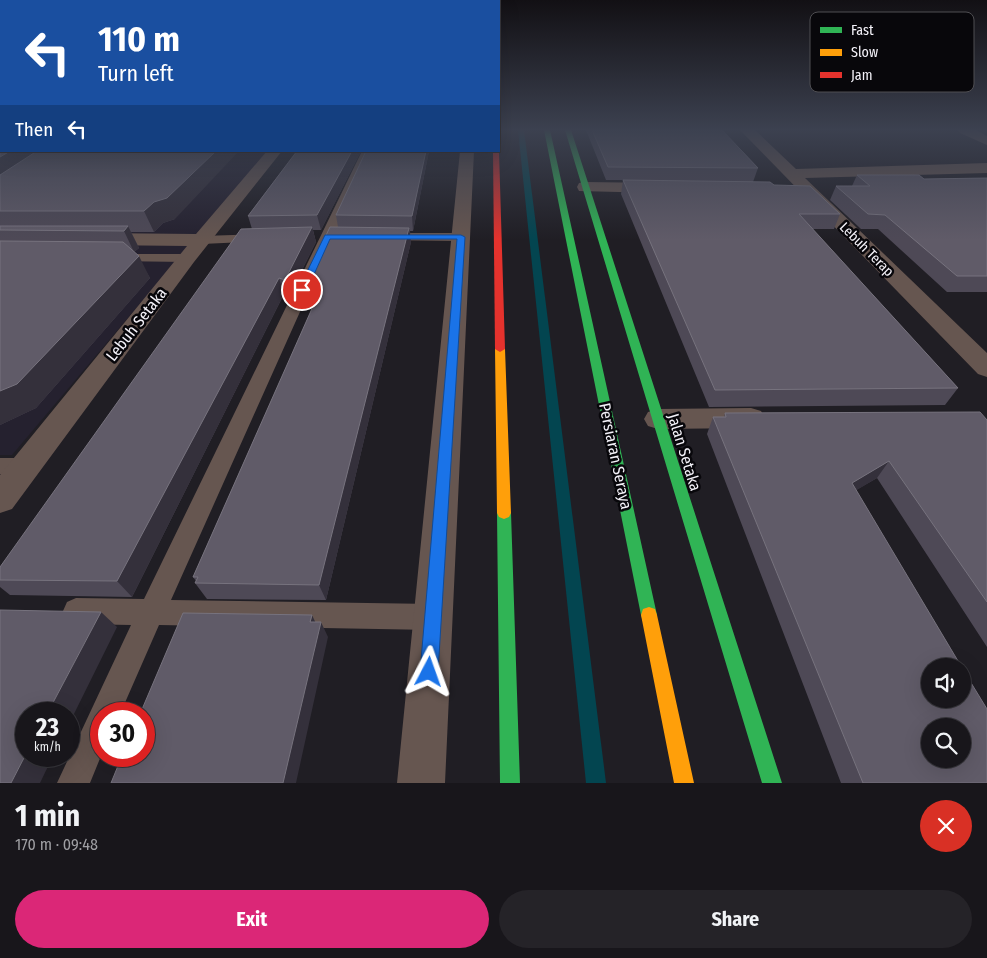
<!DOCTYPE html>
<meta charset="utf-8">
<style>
body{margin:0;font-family:"Fira Sans Condensed",sans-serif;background:#252328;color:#f1f3f6;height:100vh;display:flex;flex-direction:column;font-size:19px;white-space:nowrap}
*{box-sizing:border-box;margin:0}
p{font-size:16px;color:#9f9fa3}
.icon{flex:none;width:28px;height:28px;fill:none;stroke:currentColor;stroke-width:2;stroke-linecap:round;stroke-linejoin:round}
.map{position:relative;height:783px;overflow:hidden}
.drawer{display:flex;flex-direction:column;background:#18161b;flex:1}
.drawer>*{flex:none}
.banner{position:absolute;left:0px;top:0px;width:500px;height:152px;box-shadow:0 5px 20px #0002,0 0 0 1px #36353a;background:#1a4fa0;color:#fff;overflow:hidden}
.controls{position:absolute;left:921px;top:658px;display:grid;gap:10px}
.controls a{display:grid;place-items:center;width:50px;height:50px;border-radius:50%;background:#18161b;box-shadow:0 5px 20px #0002,0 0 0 1px #36353a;font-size:25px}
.speed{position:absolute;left:15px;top:702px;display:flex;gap:10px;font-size:25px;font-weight:700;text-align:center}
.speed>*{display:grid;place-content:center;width:65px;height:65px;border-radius:50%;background:#18161b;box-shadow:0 5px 20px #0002,0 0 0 1px #36353a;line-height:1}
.speed small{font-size:12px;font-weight:400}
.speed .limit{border:8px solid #d22;background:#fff;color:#111}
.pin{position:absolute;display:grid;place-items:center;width:42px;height:42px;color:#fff;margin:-21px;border:2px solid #fff;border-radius:50%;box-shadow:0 1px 5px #0007}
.me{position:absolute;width:55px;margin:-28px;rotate:4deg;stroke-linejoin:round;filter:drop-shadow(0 0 4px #0008)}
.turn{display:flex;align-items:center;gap:18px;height:105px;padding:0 15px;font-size:22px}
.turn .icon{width:65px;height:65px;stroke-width:2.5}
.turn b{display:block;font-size:35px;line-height:42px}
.then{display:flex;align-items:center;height:48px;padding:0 15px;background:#0003;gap:10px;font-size:19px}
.round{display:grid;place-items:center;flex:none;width:52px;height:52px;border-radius:26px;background:#252328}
.overview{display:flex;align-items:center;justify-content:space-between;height:85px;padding:0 15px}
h1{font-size:30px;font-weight:700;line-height:38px}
.primary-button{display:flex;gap:10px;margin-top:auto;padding:10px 15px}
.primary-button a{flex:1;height:58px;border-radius:30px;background:#db2777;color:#fff;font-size:20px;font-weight:700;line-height:58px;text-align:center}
.primary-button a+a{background:#252328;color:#f1f3f6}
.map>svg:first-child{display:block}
.built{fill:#25212f}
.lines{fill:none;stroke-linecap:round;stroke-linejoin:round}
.stream{fill:#034550;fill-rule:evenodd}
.lane{fill:#665650;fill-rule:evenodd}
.street{fill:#665650;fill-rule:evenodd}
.fast{fill:#30b455;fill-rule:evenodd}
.slow{fill:#ff9f0a;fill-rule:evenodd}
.jam{fill:#e5322d;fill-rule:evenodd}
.wall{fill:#4e4956}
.shaded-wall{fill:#34303b}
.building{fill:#605b68;stroke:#77737e;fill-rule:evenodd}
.route{fill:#1a73e8;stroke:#114b97}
.labels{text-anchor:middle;stroke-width:5;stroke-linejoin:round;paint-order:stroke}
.far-street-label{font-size:14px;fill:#f4f2f9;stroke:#08070b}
.street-label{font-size:16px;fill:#f4f2f9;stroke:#08070b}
.key{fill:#08070b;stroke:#4f4e52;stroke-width:1}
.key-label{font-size:14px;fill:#f4f2f9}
</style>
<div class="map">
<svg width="987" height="783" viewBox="0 0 987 783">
<rect width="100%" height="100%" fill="#201e24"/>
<path class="built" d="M0 130 1 151H269L12 455H0Z"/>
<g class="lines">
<path class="stream" d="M518 130H524L606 783H586Z"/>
<path class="lane" d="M362 151H372L171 600 433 604 443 608 446 617 443 626 433 630 159 625 120 714H101V756L90 783H57L131 625 76 624 67 620 63 611 67 602 76 598 144 599Z
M385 233H461L468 237 461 241 380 240 378 237 380 234Z
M260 234 265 235 267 238 265 241 202 244 195 240 202 236Z
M116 254H187L194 258 187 262 111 261 109 258 111 255Z
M0 458H25L33 460 36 466 33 472 25 474H0Z"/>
<path class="street" d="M740 130H755L796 169 987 163V173L805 178 987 353V377L978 374Z
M958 130H976L987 136V145L960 133Z
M267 151H282L194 262 12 509 0 513V475L187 246 96 245 89 243 86 239 89 235 96 233 196 234Z
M460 151H474L445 783H397Z
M585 182 659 183 665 184 667 188 665 192 659 193 579 191 577 187 579 183Z
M751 408 761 411 765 418 761 425 751 428 658 429 648 426 644 419 648 412 658 409Z"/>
<path class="fast" d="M544 130H550L657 615 655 621 649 623 643 621 641 615Z
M565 130H571L782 783H762Z
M504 507 509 509 511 513 520 783H500L497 513 499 509Z"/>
<path class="slow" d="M500 346 505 349 511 513 509 517 504 519 499 517 497 513 495 349Z
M649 607 655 609 657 615 694 783H674L641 615 643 609Z"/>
<path class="jam" d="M493 151H499L505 349 500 352 495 349Z"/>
</g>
<path class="wall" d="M0 130 175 219 163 223 154 232H131L139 248 134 252 150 278 36 408 0 425Z
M586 130H722L758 168 753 182 774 185 840 214 834 229H812L958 388 945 405 709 407 621 194 623 180H606Z
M297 151H361L321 230H313L316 242 289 296 284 294 132 597 10 595 0 587V567L252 229 248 216Z
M366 151H429L413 231H410L411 242 326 600 207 599 195 583 196 581 193 577 313 307 306 304 301 288 338 227 336 215Z
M857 175 924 179 987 178V292H947L878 229H861L830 200 836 186H852Z
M725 413 987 420V647L877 478 856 490 987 783H841L707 434 713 417H724Z"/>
<path class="shaded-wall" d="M10 151H49L0 183V157Z
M216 151H239L175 219 163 223 154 232 144 211 154 202Z
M352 151H361L321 230 317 215Z
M426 151H429L413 231 412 216Z
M128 226 139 248 134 252 124 231Z
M312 227 316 242 289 296 285 280Z
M409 228 411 242 326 600 319 585Z
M139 256 150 278 36 408 0 425V391Z
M279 278 284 294 132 597 117 581Z
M889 461 877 478 840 500 852 483Z
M101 612 117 627 69 724V714H47Z
M312 615 319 630 321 622 328 637 296 783H283Z
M26 754V756H53L40 783H11Z"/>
<path class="building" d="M0 130H1V151H10L0 157Z
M592 130H722L758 168 608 167Z
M37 151H216L167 198 154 202 144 211H0V175Z
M297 151H352L317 215 248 216Z
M366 151H426L412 216 336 215Z
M857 175H919L924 179 987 178V276H957L885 215 868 214 836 186H870Z
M623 180 770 182 774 185 810 186 840 214H799L958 388 715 390Z
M0 226H128L124 231 0 230Z
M312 227 285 280 279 278 117 581 0 580V567L241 229Z
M330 227 409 228 319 585 195 583 198 577H193L318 295 301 288Z
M0 241 123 242 139 256 17 384 0 391Z
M980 412 987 420V602L889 461 852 483 961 666H930V699H962V668L987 709V783H863L713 417H726L725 413ZM930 726H962V759H930Z
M0 610 101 612 47 714H26V754L11 783H0Z
M183 613 312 615 310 622H321L283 783H111L122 756H144V714H140Z"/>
<linearGradient id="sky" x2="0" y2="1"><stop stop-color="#121014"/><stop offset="0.54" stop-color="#3c4150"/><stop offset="1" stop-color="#3c4150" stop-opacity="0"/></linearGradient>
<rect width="987" height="240" fill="url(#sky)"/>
<path class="route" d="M325 235H461L465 237 438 672 435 679 429 681 423 679 420 672 457 239H330L307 290 305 292H299L298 290Z"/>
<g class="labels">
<g class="far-street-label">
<text transform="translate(867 249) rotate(45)" y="5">Lebuh Terap</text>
</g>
<g class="street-label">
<text transform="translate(136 324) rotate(-52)" y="6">Lebuh Setaka</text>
<text transform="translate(685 452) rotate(73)" y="6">Jalan Setaka</text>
<text transform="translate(616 456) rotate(78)" y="6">Persiaran Seraya</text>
</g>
</g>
<rect x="810" y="12" width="164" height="80" rx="8" class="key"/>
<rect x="820" y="27" width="22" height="6" fill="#30b455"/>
<rect x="820" y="49" width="22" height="7" fill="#ff9f0a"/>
<rect x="820" y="72" width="22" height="6" fill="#e5322d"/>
<g class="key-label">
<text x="851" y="35">Fast</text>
<text x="851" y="57">Slow</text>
<text x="851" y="80">Jam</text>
</g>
</svg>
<div class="controls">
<a><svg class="icon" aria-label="sound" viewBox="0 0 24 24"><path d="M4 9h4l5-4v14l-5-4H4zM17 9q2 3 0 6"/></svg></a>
<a><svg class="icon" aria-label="search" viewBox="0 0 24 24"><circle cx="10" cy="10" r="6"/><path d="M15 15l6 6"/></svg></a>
</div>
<div class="speed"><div>23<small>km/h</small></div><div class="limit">30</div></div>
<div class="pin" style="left:302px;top:290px;background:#d93025"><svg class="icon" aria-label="arrive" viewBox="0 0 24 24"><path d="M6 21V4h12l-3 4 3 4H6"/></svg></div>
<svg class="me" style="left:429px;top:672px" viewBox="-20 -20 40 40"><path d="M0-17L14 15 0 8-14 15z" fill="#1a73e8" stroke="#fff" stroke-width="4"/></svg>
<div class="banner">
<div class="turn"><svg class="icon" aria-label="left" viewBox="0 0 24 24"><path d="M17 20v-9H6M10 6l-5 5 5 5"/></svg><div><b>110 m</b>Turn left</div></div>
<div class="then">Then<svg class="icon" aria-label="left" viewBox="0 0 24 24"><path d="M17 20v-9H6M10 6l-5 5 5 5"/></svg></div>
</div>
</div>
<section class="drawer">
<div class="overview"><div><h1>1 min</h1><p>170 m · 09:48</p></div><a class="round" style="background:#d93025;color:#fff"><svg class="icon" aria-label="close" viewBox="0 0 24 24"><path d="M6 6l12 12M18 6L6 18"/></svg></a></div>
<div class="primary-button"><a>Exit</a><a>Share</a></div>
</section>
